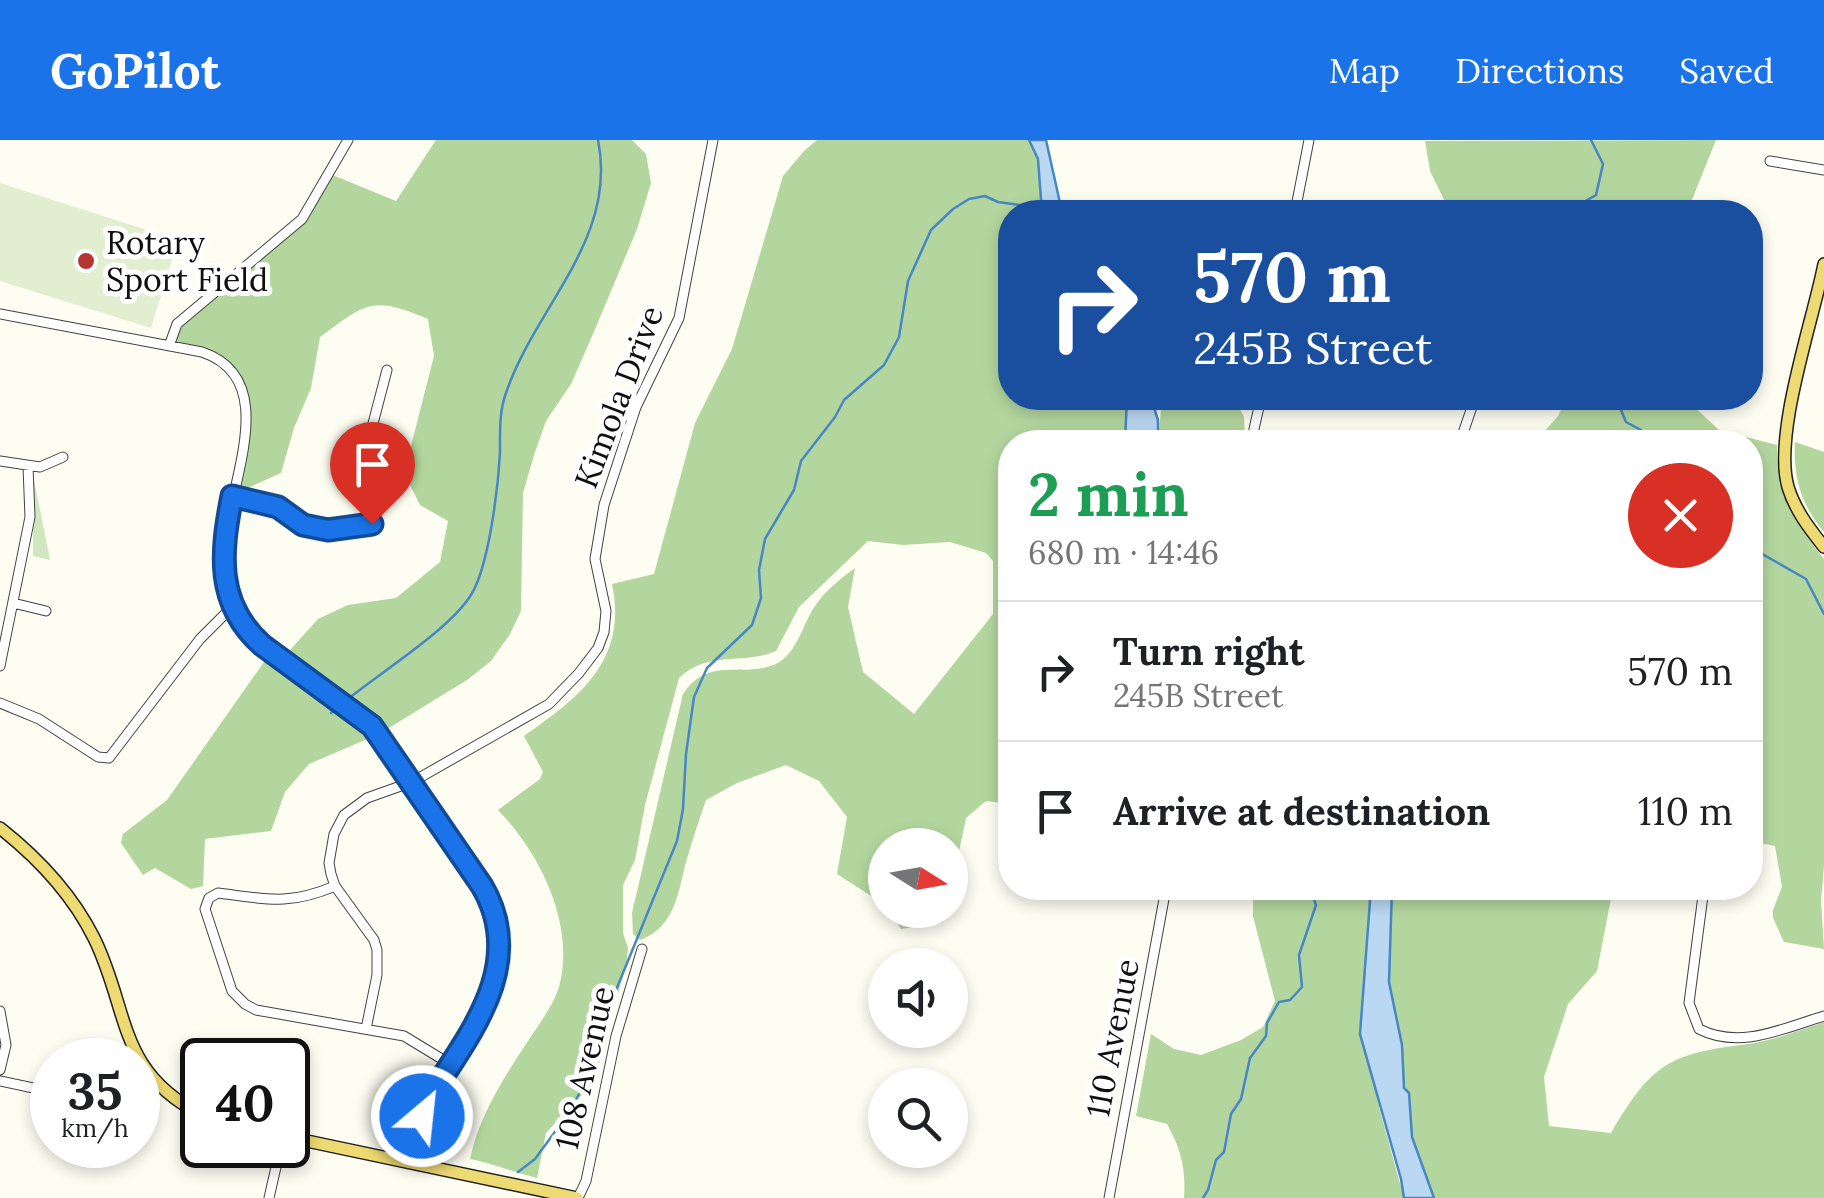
<!DOCTYPE html>
<meta charset="utf-8">
<style>
body{margin:0;font-family:Lora,serif;background:#f6f6f6;color:#202124;height:100vh;display:flex;flex-direction:column;font-size:38px;white-space:nowrap}
*{box-sizing:border-box;margin:0}
p{font-size:32px;color:#757577}
.icon{flex:none;width:55px;height:55px;fill:none;stroke:currentColor;stroke-width:2;stroke-linecap:round;stroke-linejoin:round}
.map{position:relative;flex:1;overflow:hidden}
.panel{position:absolute;left:998px;top:290px;width:765px;height:470px;display:flex;flex-direction:column;background:#fff;border-radius:40px;box-shadow:0 5px 15px #0003}
.panel>*{flex:none}
.banner{position:absolute;left:998px;top:60px;width:765px;height:210px;border-radius:40px;box-shadow:0 5px 15px #0003;background:#1a4fa0;color:#fff;overflow:hidden}
.needle{width:65px;rotate:101deg}
.tools{position:absolute;left:868px;top:688px;display:grid;gap:20px}
.tools a{display:grid;place-items:center;width:100px;height:100px;border-radius:50%;background:#fff;box-shadow:0 5px 15px #0003;font-size:50px}
.speed{position:absolute;left:30px;top:898px;display:flex;gap:20px;font-size:50px;font-weight:700;text-align:center}
.speed>*{display:grid;place-content:center;width:130px;height:130px;border-radius:50%;background:#fff;box-shadow:0 5px 15px #0003;line-height:1}
.speed small{font-size:25px;font-weight:400}
.speed .limit{border:5px solid #111;border-radius:15px;background:#fff;color:#111}
.pin{position:absolute;display:grid;place-items:center;width:85px;height:85px;color:#fff;margin:-102px -42px;border-radius:50% 50% 50% 0;rotate:-45deg;box-shadow:0 0 10px #0007}
.pin .icon{rotate:45deg}
.me{position:absolute;width:110px;margin:-55px;rotate:28deg;stroke-linejoin:round;filter:drop-shadow(0 0 8px #0008)}
.turn{display:flex;align-items:center;gap:35px;height:210px;padding:0 30px;font-size:45px}
.turn .icon{width:130px;height:130px;stroke-width:2.5}
.turn b{display:block;font-size:70px;line-height:85px}
.round{display:grid;place-items:center;flex:none;width:105px;height:105px;border-radius:52px;background:#f6f6f6}
.head{display:flex;align-items:center;justify-content:space-between;height:170px;padding:0 30px}
h1{font-size:60px;font-weight:700;line-height:75px;color:#1e9e55}
ul{padding:0;list-style:none}
li{display:flex;align-items:center;gap:30px;height:140px;padding:0 30px;border-top:2px solid #e0e0e0}
li div{flex:1}
li b{display:block;font-size:38px}
li em{font-style:normal}
header{display:flex;align-items:center;gap:60px;box-sizing:border-box;height:140px;padding:0 50px;background:#1a73e8;color:#fff}
header strong{font-size:48px}
nav{display:flex;gap:55px;margin-inline-start:auto;font-size:35px}
.map>svg:first-child{display:block}
.green{fill:#cfe7be}
.forest{fill:#b3d69e}
.pitch{fill:#e1eecf}
.water{fill:#bad8f2;stroke:#4787c4;stroke-width:2.5}
.lines{fill:none;stroke-linecap:round;stroke-linejoin:round}
.stream{stroke:#4787c4;stroke-width:2.5}
.minor-casing{stroke:#424242;stroke-width:11}
.major-casing{stroke:#202020;stroke-width:14}
.minor{stroke:#fff;stroke-width:9}
.major{stroke:#eeda72;stroke-width:11}
.route-casing{stroke:#114b97;stroke-width:25}
.route{stroke:#1a73e8;stroke-width:18}
.poi-dot{fill:#b63631;stroke:#fff;stroke-width:4}
.labels{text-anchor:middle;stroke-width:10;stroke-linejoin:round;paint-order:stroke}
.poi-label{font-size:32px;fill:#0f0f0f;stroke:#fff;text-anchor:start}
.street-label{font-size:32px;fill:#0f0f0f;stroke:#fff}
</style>
<header>
<strong>GoPilot</strong>
<nav><a>Map</a><a>Directions</a><a>Saved</a></nav>
</header>
<div class="map">
<svg width="1824" height="1058" viewBox="0 0 1824 1058">
<rect width="100%" height="100%" fill="#fefdf2"/>
<path class="green" d="M33 335 50 420 33 416Z"/>
<path class="forest" d="M436 0H632L646 14 651 43 637 89 593 194 571 244 546 281 534 315 523 353 521 471 510 494 491 521 467 540 379 594 309 624 285 652 271 691 205 699 203 746 191 749 155 728 143 735 121 703 123 694 167 660 271 512 282 519 318 479 348 465 396 458 440 422 448 381 420 365 404 333 434 216 428 179C372 155 366 163 320 197L311 248 294 288 281 333 232 355 247 267 224 223 169 206 176 186 284 96 330 34 396 61Z
M817 0H1029L1038 19 1042 72H1010V258H1127L1125 302H1010V664L986 661 966 678 958 716 950 723V705H885V765L837 734 847 677 819 641 786 625 737 643 706 660C699 680 692 701 686 722 678 753 675 787 640 800L633 794 632 773 683 554C709 515 741 539 776 524 797 514 803 483 815 466 826 450 840 439 855 428L848 467 863 532 914 574 993 474V421L986 413 950 402 903 405 868 401 799 467 776 511C743 525 708 510 679 538L645 665 635 720 623 745V793L628 808 627 820 594 942 546 993 537 1038C514 1033 493 1023 470 1019 479 976 504 937 528 901 539 884 553 866 559 847 576 785 540 713 498 670L540 639 543 632 524 596C580 557 628 520 612 444L654 434 695 283 732 209 783 36 804 11Z
M1716 0 1687 72H1450L1430 31 1425 1Z
M1162 258H1234L1244 277 1245 297 1261 302H1158Z
M1567 258H1685L1719 290 1777 305C1776 351 1796 384 1824 419V726L1821 761 1824 809 1784 802 1773 778V770L1782 747 1775 706 1750 701C1750 660 1756 613 1750 574V302H1535L1558 276Z
M1795 302 1824 312V392C1801 365 1793 337 1795 302Z
M1241 748H1367L1370 761 1360 894 1380 959 1379 967 1404 1058H1184C1186 1029 1181 1009 1167 984L1136 976 1151 894 1174 909 1201 915 1241 900 1263 887 1275 861 1253 776V752Z
M1392 748H1613L1597 831 1568 864 1544 937 1549 986 1611 993C1652 923 1669 914 1748 904 1773 901 1800 890 1824 882V1058H1434L1412 997 1409 954 1404 948 1402 904 1389 842Z
M888 770H940L943 782 901 789Z"/>
<path class="pitch" d="M0 43 178 100 151 188 0 141Z"/>
<path class="water" d="M1029 0H1046L1062 72H1042L1038 19Z
M1127 258H1151L1158 280V302H1125Z
M1367 748H1392L1389 842 1402 905 1404 948 1409 953 1412 997 1434 1058H1404L1401 1039 1360 894 1370 761Z"/>
<g class="lines">
<path class="stream" d="M1581 72 1582 63 1596 55 1603 24 1591 0
M1621 258 1619 265 1626 282 1641 290 1647 302
M1750 407 1806 439 1824 474
M348 559C381 532 449 490 471 455 489 426 498 348 500 313 500 293 499 272 506 253 536 165 618 99 598 0
M331 573 342 564
M518 1032 535 1019 568 974 594 927 607 872 677 701 683 669 686 614 694 557 707 528 752 485 761 458 759 430 765 399 794 350 801 321 835 277 844 260 884 225 899 197 908 141 931 90 953 69 969 59 985 56 998 62 1042 68
M1203 1058 1208 1050 1216 1020 1224 1012 1231 974 1241 959 1250 918 1266 896 1267 883 1279 862 1290 860 1302 847 1299 815 1316 765 1310 748"/>
<g class="minor-casing">
<path id="minor" d="M1770 21 1824 30
M1295 72 1309 0
M0 174 202 212C293 243 213 370 224 436 237 517 327 536 376 590L482 746 494 770 500 799 499 828 493 850 425 964 413 1023
M169 206 177 184 302 79 348 0
M1474 258 1493 263
M1254 289 1261 258
M1460 302 1475 258
M0 321 40 327 63 317
M232 355 278 367 303 385 329 390 372 384 371 291 387 230
M13 463 46 471
M0 526 30 377 28 327
M0 563 39 579 98 617 109 618 200 499 232 467
M335 746C288 766 266 759 218 753L209 758 205 769 232 851 245 864 256 870 404 896 450 924
M1704 748 1689 863 1699 889C1740 910 1784 888 1824 876
M0 871 6 905 0 930
M366 889 377 835V810L374 800 335 746 331 734 329 723 334 694 344 675 367 658 412 642 549 564 579 533 598 508 604 492 606 471 595 419 604 365 636 267 679 178 713 0
M0 941 52 952
M138 958 160 945
M269 1058 281 1005
M578 1058 586 1041 616 896 642 809
M1109 1058 1166 748"/>
</g>
<g class="major-casing">
<path id="major" d="M1824 124C1813 181 1773 294 1788 347 1795 370 1809 388 1824 407
M0 688C38 718 72 754 94 798 130 871 116 931 202 975
M288 997 577 1058"/>
</g>
<use href="#minor" class="minor"/>
<use href="#major" class="major"/>
</g>
<g class="lines">
<g class="route-casing">
<path id="route" d="M372 384 328 390 303 385 278 367 232 356C221 412 215 463 262 505L372 586 482 746C529 826 467 897 425 964L422 976"/>
</g>
<use href="#route" class="route"/>
</g>
<circle class="poi-dot" cx="86" cy="121" r="10"/>
<g class="labels">
<g class="poi-label">
<text x="106" y="114">Rotary<tspan x="106" dy="37">Sport Field</tspan></text>
</g>
<g class="street-label">
<text transform="translate(619 257) rotate(-69)" y="11">Kimola Drive</text>
<text transform="translate(1113 898) rotate(-79)" y="11">110 Avenue</text>
<text transform="translate(585 928) rotate(-77)" y="11">108 Avenue</text>
</g>
</g>
</svg>
<div class="tools">
<a><svg class="needle" viewBox="-14 -14 28 28"><path d="M0-13l5 13h-10z" fill="#e53935"/><path d="M0 13l5-13h-10z" fill="#757577"/></svg></a>
<a><svg class="icon" aria-label="sound" viewBox="0 0 24 24"><path d="M4 9h4l5-4v14l-5-4H4zM17 9q2 3 0 6"/></svg></a>
<a><svg class="icon" aria-label="search" viewBox="0 0 24 24"><circle cx="10" cy="10" r="6"/><path d="M15 15l6 6"/></svg></a>
</div>
<div class="speed"><div>35<small>km/h</small></div><div class="limit">40</div></div>
<div class="pin" style="left:372px;top:384px;background:#d93025"><svg class="icon" aria-label="arrive" viewBox="0 0 24 24"><path d="M6 21V4h12l-3 4 3 4H6"/></svg></div>
<svg class="me" style="left:422px;top:976px" viewBox="-20 -20 40 40"><circle r="17" fill="#1a73e8" stroke="#fff" stroke-width="3"/><path d="M0-11L8 9 0 5-8 9z" fill="#fff"/></svg>
<div class="banner">
<div class="turn"><svg class="icon" aria-label="right" viewBox="0 0 24 24"><path d="M7 20v-9h11M14 6l5 5-5 5"/></svg><div><b>570 m</b>245B Street</div></div>
</div>
<section class="panel">
<div class="head"><div><h1>2 min</h1><p>680 m · 14:46</p></div><a class="round" style="background:#d93025;color:#fff"><svg class="icon" aria-label="close" viewBox="0 0 24 24"><path d="M6 6l12 12M18 6L6 18"/></svg></a></div>
<ul>
<li><svg class="icon" aria-label="right" viewBox="0 0 24 24"><path d="M7 20v-9h11M14 6l5 5-5 5"/></svg><div><b>Turn right</b><p>245B Street</p></div><em>570 m</em></li>
<li><svg class="icon" aria-label="arrive" viewBox="0 0 24 24"><path d="M6 21V4h12l-3 4 3 4H6"/></svg><div><b>Arrive at destination</b></div><em>110 m</em></li>
</ul>
</section>
</div>
